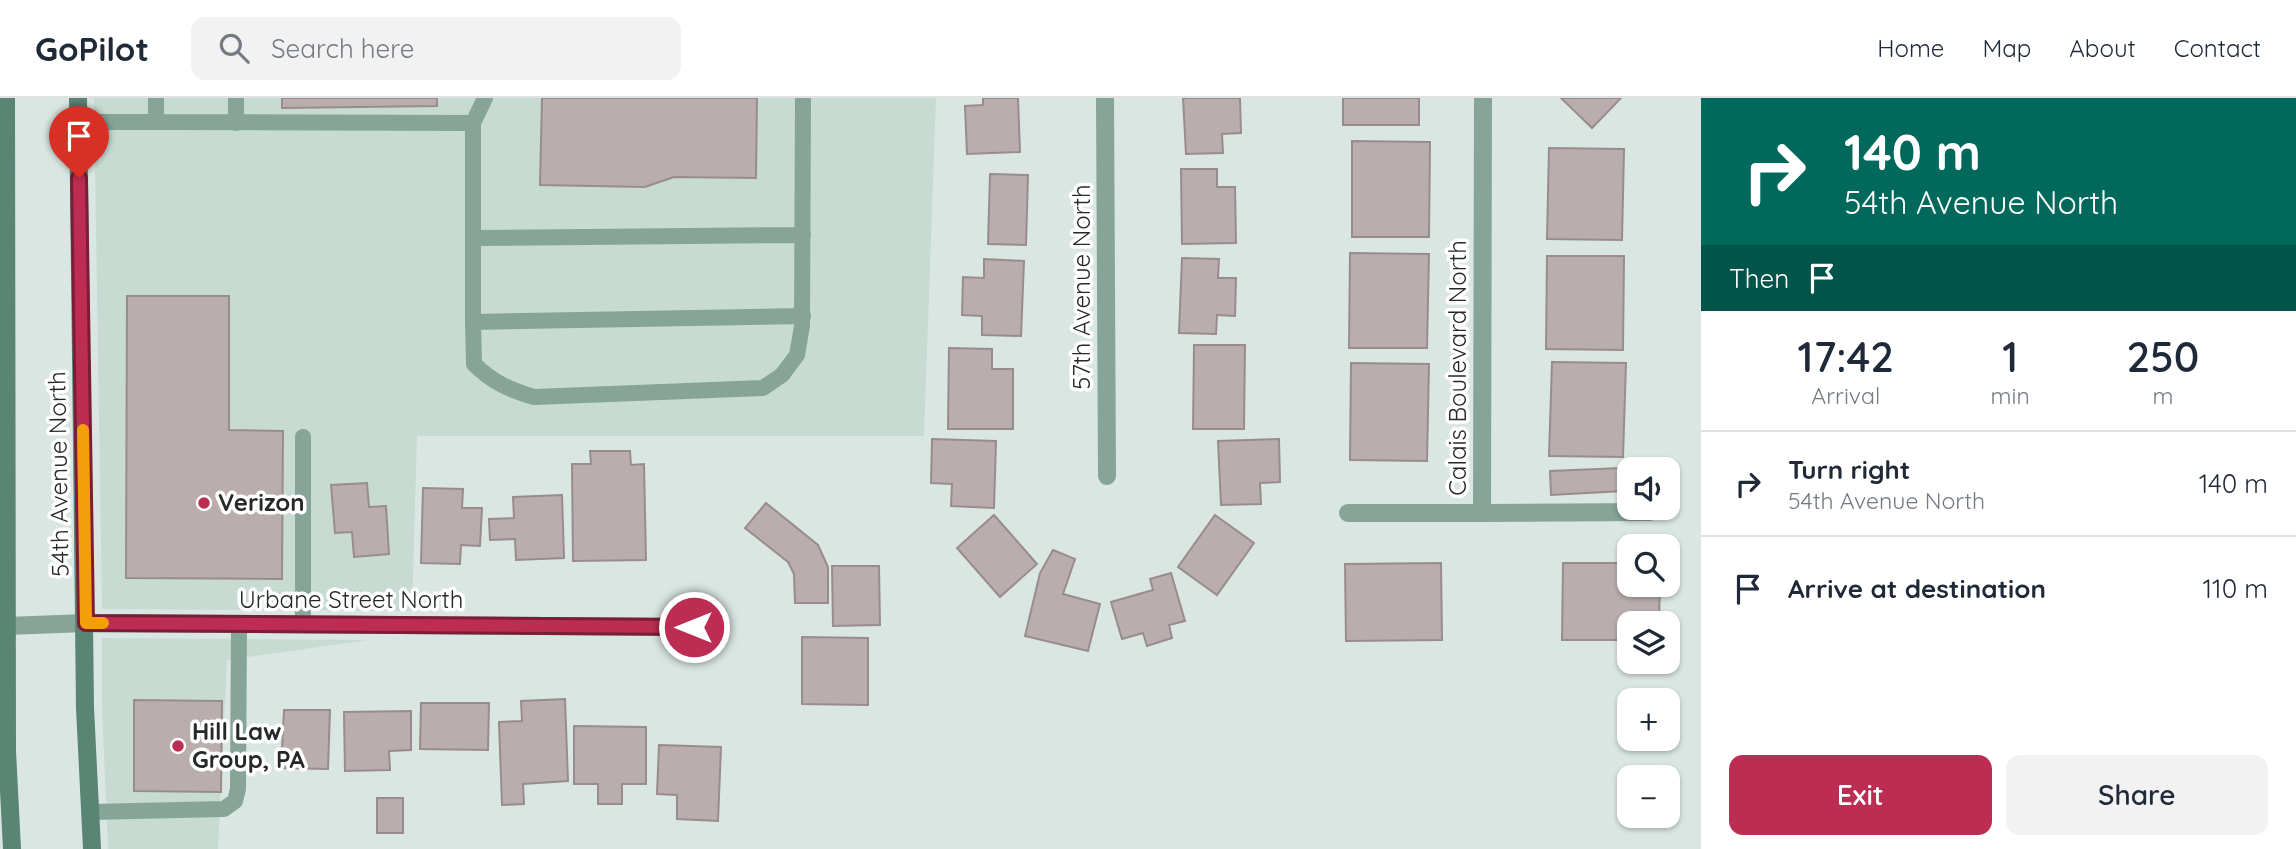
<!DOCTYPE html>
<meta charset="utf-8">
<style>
body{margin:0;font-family:Quicksand,sans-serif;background:#f2f2f3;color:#1f2937;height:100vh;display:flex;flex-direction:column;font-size:26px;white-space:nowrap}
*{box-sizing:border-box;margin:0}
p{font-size:23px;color:#747a83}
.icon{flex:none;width:38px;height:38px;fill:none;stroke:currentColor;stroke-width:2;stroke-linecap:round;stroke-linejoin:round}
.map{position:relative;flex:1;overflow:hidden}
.panel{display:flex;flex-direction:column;background:#fff;width:595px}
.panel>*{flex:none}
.top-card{background:#00695c;color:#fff;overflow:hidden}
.buttons{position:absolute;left:1617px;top:359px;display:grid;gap:14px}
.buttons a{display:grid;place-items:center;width:63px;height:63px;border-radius:14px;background:#fff;box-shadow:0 2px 5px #0004;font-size:35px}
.pin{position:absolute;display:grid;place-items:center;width:60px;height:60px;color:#fff;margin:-72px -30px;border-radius:50% 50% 50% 0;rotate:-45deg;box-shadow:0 0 7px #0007}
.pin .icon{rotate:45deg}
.me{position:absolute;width:77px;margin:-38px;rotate:270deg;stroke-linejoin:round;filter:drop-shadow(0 0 5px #0008)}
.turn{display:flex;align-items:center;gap:24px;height:147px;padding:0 28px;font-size:32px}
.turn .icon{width:91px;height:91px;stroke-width:2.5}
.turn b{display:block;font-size:49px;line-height:60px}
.then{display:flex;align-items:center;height:66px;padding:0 28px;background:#0003;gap:14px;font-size:26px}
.eta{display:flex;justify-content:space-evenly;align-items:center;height:119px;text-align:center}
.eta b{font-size:42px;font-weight:600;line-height:49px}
.cta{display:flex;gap:14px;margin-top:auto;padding:14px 28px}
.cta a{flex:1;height:80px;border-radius:14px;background:#bd2d53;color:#fff;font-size:28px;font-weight:600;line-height:80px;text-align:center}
.cta a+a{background:#f2f2f3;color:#1f2937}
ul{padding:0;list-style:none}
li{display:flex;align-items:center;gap:21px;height:105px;padding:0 28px;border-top:2px solid #e0e1e3}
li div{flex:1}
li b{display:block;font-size:26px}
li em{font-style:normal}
header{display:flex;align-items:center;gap:42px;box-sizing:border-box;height:98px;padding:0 35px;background:#fff;border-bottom:2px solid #e0e1e3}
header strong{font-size:33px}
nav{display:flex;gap:38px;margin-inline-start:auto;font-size:24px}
.search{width:490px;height:63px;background:#f2f2f3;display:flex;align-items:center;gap:18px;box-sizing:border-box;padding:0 24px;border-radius:14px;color:#747a83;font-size:26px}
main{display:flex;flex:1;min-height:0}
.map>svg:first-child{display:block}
.built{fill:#c8dbd3}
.building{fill:#b9adae;stroke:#988c8e;stroke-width:2}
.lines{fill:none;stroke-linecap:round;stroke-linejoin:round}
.service{stroke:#87a498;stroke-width:16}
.minor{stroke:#87a498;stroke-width:18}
.secondary{stroke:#5a8474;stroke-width:18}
.route-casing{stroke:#7b1d36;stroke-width:18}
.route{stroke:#bd2d53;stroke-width:12}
.slow{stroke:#f59e0b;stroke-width:12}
.poi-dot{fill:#bd2d53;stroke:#fff;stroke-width:2.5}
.labels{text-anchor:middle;stroke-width:7;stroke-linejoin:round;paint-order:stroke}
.street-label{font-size:24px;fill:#252927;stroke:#fff}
.poi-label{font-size:24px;font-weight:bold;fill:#252927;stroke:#fff;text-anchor:start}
</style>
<header>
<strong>GoPilot</strong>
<div class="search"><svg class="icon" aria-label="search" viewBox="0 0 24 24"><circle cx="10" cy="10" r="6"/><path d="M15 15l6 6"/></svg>Search here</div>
<nav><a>Home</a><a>Map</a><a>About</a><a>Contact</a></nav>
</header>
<main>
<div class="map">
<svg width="1701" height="751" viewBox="0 0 1701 751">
<rect width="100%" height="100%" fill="#dae6e1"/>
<path class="built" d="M94 0H936L924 338H417L412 513 102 511Z
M102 540 368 542 227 562 218 751H108L102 609Z"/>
<path class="building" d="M282 0H437V8L282 10Z
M542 0H757L756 80 674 79 645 89 540 87Z
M983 0H1018L1020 54 967 56 965 8 983 7Z
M1183 0H1240L1241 35 1222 36 1223 55 1186 56Z
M1343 0H1419V27H1343Z
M1561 0H1621L1592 30Z
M1352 43 1430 44 1429 139H1352Z
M1549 50 1624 51 1622 142 1547 141Z
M1181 71H1217V89H1235L1236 145 1182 146Z
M990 76 1028 77 1026 147 988 146Z
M1350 155 1429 156 1427 250H1349Z
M1547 158H1624L1623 252 1546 251Z
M1182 160 1219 161 1218 180H1236L1235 218 1217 217 1216 236 1179 235Z
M984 161 1024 163 1021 238 982 237V218L962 217 963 179 984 180Z
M127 198H229V332L283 333 282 481 126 480Z
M1194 247H1245L1244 331H1193Z
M949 250 992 251V271H1013V331H948Z
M1552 264 1626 265 1623 359 1549 358Z
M1351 265 1429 266 1427 363 1350 362Z
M932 341 996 343 994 410 951 408 952 386 931 385Z
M1279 341 1280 384 1260 385 1261 406 1221 407 1218 343Z
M590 353H630L631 367 644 366 646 462 573 463 572 366H591Z
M1622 370 1623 393 1551 397 1550 373Z
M367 385 369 409 386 408 389 456 354 459 352 434 335 435 331 387Z
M423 390 463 391 462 410H482L480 448 461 447 460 466 421 465Z
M562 397 564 460 516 462 515 441 490 442 489 421 514 420 513 399Z
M766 405 818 447 828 469V505H795L794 476 788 464 745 430Z
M994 417 1037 466 1000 499 957 450Z
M1215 417 1254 445 1217 497 1178 469Z
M1053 452 1075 461 1063 496 1100 506 1088 553 1025 538 1040 475Z
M1441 465 1442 542 1346 543 1345 466Z
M1563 465H1629V486H1660L1659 525H1629V542H1562Z
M832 468H879L880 527 833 528Z
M1171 475 1185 523 1169 527 1172 540 1147 548 1143 535 1122 541 1111 504 1153 492 1150 481Z
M802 539 868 540V607L802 606Z
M565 601 568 683 523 686 524 706 502 707 499 624 522 623 521 603Z
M134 602 222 603 221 694 134 693Z
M421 605H489L488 652 420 651Z
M284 612H330L328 671 281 670Z
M411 613V652L389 653 390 672 345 673 344 614Z
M574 628 646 629V686H622V706H598V686H574Z
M659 647 721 649 718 723 677 721V697L657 696Z
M377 700H403V735H377Z"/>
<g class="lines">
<path class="service" d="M236 0V25
M803 0 802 228 797 257 782 277 763 290 534 299C510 292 492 284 474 266L473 224 803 218
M78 24H156V0
M156 24 473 25
M473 140 803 137
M473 224V25L485 0
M303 339V527
M90 714 224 711 235 703 238 691 239 526"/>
<path class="minor" d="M1105 0 1107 378
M1483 0 1482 415 1650 414
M1348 415H1482
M7 528 86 525 694 529"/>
<path class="secondary" d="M6 0 7 653 12 751
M78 0 85 610 92 751"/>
</g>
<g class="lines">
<g class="route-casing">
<path id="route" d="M79 80 86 525 694 529"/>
</g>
<use href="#route" class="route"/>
<path class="slow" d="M83 332 86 525H103"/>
</g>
<g class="poi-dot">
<circle cx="204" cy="405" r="7"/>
<circle cx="178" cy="648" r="7"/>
</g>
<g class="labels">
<g class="street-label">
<text transform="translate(1082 189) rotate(-90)" y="8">57th Avenue North</text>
<text transform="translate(1458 270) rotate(-90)" y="8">Calais Boulevard North</text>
<text transform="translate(59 376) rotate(-91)" y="8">54th Avenue North</text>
<text x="351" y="510">Urbane Street North</text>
</g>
<g class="poi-label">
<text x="218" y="413">Verizon</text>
<text x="192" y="642">Hill Law<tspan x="192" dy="28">Group, PA</tspan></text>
</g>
</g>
</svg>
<div class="buttons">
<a><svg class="icon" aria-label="sound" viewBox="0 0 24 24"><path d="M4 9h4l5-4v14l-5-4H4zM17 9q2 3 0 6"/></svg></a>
<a><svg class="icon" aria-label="search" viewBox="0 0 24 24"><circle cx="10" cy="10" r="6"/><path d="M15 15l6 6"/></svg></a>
<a><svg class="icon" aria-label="layers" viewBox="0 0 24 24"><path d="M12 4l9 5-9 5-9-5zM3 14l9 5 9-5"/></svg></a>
<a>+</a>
<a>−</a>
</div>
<div class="pin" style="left:79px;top:80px;background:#d93025"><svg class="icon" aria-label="arrive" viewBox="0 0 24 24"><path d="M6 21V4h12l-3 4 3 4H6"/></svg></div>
<svg class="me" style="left:694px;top:529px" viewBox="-20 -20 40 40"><circle r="17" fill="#bd2d53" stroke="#fff" stroke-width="3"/><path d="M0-11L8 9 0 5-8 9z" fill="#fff"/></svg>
</div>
<section class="panel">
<div class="top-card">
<div class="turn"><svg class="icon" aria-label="right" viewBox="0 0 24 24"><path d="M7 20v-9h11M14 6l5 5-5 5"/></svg><div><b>140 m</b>54th Avenue North</div></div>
<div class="then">Then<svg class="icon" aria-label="arrive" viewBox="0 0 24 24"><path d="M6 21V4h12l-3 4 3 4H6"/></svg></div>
</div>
<div class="eta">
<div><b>17:42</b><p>Arrival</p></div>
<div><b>1</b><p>min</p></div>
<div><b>250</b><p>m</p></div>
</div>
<ul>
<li><svg class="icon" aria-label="right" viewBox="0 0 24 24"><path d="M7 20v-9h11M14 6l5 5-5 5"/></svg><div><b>Turn right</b><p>54th Avenue North</p></div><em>140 m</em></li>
<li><svg class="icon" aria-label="arrive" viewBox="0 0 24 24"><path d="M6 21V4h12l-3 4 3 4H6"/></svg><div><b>Arrive at destination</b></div><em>110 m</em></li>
</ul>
<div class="cta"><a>Exit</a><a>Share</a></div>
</section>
</main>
